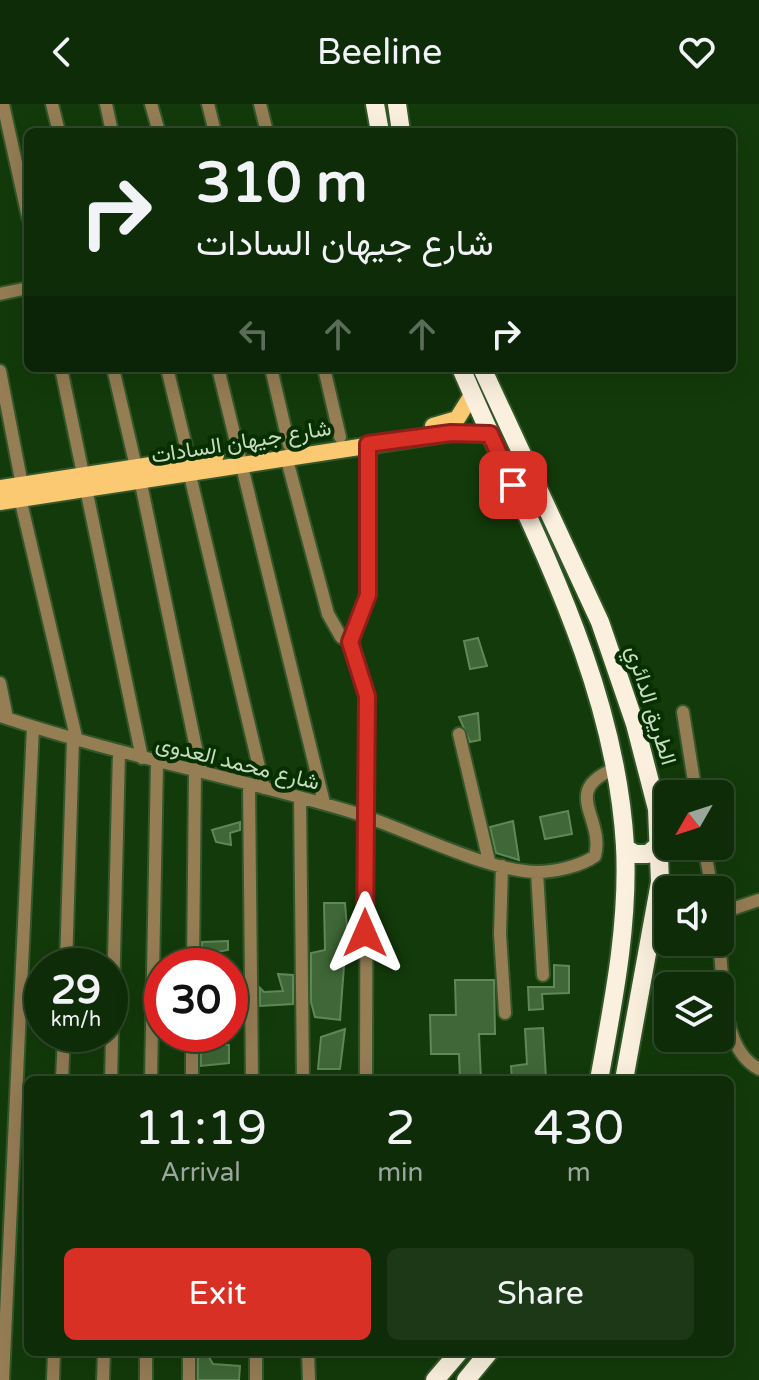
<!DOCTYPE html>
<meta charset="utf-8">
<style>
body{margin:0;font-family:"Varela Round",Vazirmatn,sans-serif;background:#1c3816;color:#f1f3f6;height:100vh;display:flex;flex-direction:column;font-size:30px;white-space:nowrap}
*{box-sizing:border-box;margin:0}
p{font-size:26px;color:#9ba79c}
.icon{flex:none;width:44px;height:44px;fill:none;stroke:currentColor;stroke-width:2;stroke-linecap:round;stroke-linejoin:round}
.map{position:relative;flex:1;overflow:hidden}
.side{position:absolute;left:24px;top:972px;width:710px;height:280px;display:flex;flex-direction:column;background:#0e2c08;border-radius:12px;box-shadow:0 8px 32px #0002,0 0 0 2px #2e4829}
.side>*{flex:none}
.banner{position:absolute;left:24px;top:24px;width:712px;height:244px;border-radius:12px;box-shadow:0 8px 32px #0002,0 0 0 2px #2e4829;background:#0e2c08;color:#f1f3f6;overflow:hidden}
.needle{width:52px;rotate:231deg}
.fabs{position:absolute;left:654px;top:676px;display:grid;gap:16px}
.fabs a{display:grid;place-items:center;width:80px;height:80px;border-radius:12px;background:#0e2c08;box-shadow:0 8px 32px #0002,0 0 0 2px #2e4829;font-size:40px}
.speed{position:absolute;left:24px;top:844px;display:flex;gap:16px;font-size:40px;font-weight:700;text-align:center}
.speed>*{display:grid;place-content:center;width:104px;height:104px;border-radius:50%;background:#0e2c08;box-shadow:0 8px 32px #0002,0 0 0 2px #2e4829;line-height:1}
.speed small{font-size:20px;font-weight:400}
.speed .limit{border:12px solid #d22;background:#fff;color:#111}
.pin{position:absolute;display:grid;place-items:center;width:68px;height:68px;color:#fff;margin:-34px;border-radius:16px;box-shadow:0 4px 12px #0006}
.me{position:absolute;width:88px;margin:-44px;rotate:0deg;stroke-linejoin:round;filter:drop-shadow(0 0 6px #0008)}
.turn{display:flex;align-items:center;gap:28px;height:168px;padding:0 40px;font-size:36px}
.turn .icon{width:104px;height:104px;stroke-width:2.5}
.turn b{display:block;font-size:56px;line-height:68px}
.lanes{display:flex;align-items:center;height:76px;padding:0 40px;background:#0003;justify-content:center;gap:40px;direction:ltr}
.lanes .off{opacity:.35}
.eta{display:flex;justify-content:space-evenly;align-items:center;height:136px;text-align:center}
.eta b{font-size:48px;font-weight:600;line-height:56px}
.action{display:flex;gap:16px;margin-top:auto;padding:16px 40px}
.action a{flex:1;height:92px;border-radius:12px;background:#d93025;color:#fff;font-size:32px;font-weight:600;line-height:92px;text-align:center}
.action a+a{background:#1c3816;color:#f1f3f6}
header{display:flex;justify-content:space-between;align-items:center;height:104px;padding:0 40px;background:#0e2c08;font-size:36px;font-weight:600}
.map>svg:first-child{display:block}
.building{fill:#3f6737;stroke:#5f8856;stroke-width:2}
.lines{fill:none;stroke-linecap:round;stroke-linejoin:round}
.minor-casing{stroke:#33572b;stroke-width:16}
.major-casing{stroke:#33572b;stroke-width:20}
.highway-casing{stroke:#33572b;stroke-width:22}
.minor{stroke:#957d54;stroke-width:12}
.major{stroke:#fac971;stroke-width:16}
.highway{stroke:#fbf0dd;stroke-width:18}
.route-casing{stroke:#8d1f18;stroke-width:20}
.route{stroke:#d93025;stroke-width:14}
.labels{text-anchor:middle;stroke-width:8;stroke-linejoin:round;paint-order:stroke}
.street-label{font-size:22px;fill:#c7ddc2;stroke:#072f00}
</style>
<header><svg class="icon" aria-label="back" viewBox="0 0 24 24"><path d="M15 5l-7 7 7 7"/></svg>Beeline<svg class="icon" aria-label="heart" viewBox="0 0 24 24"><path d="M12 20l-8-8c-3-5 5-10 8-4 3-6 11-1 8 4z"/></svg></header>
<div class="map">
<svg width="759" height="1276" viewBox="0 0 759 1276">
<rect width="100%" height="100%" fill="#133a0a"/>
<path class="building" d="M478 534 487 562 470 565 464 537Z
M478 609 480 636 470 638 459 613Z
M568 707 572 730 545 735 540 713Z
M513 717 519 756 496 749 490 723Z
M240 718V726L230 729 231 741 216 738 212 726Z
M324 799H345L349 849 345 848 340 916 315 913 311 898V849L325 846Z
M228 837V846L206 850 210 862H202V838Z
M554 861 569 862V889L542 890 543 905 529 906 528 883H554Z
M278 870 293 871V900L260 902V884L264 888 283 887Z
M455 876H494L495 930H479L481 976H460L459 950H431L430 911H456Z
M543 924 546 974 512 976 511 962 527 960 525 925Z
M345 925 340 965H318L321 933Z
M201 930H216V940L229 941V959L201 962Z
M198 1248H206L213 1260 240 1262 239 1276H198Z"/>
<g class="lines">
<g class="minor-casing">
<path id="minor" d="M3 0 28 113
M52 0 59 28
M106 0 112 28
M151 0 159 28
M208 0 215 28
M260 0 267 28
M0 190 28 184
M61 264 142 654
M113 264 136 363
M167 264 189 355
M218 264 324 699
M271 264 289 341
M324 264 340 333
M0 267 22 381
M286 352 328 510 341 533 350 538
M189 367 264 684
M140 375 201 668
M20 394 77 637
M0 579 7 614
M683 608 696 690
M0 612C116 651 236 673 352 708 405 724 484 767 537 768 555 768 581 762 595 752 605 714 560 687 614 665
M459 630 489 757
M249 681 252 976
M300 694 303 976
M704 742 712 786
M502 762 500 830 505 909
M537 768 543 871
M720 809 759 796
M719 838C724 876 720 945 759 965
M66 862 73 635
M193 862 195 667
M62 976 64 930
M111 976 119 648
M151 976 157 658
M192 976V930
M366 976 367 592 350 538 368 491V340
M256 1248V1276
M308 1248 309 1276
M3 1276 33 623
M53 1276 54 1248
M103 1276 104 1248
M146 1276V1248
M189 1276V1248"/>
</g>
<g class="major-casing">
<path id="major" d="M433 322 457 315 472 291
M0 384 216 351
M0 398 451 329 490 330"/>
</g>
<g class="highway-casing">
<path id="highway" d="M375 0 380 28
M397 0 401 28
M461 264C527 419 615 570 625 742 629 821 613 899 599 976
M482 264 600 518 635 620 657 705 660 778 624 976
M625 744 635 750H648L661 739
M435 1276 459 1248
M466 1276 489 1248"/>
</g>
<use href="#minor" class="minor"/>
<use href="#major" class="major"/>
<use href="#highway" class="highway"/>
</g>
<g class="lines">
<g class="route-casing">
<path id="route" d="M365 829 367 592 350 538 368 491V340L451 329 490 330 513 381"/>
</g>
<use href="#route" class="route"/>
</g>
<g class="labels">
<g class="street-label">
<text transform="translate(241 337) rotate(-9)" y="8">شارع جيهان السادات</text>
<text transform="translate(652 601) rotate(73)" y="8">الطريق الدائري</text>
<text transform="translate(238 658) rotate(14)" y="8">شارع محمد العدوى</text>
</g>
</g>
</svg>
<div class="fabs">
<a><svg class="needle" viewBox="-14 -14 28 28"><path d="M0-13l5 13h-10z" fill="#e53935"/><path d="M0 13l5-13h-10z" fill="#9ba79c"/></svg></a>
<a><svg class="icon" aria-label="sound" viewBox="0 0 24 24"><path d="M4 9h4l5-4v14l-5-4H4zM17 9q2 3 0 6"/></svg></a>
<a><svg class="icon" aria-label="layers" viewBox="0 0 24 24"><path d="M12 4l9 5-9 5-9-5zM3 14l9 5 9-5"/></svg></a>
</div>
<div class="speed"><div>29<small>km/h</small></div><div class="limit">30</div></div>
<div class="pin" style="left:513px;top:381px;background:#d93025"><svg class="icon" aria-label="arrive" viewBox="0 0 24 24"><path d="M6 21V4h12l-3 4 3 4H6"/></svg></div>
<svg class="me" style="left:365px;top:829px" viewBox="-20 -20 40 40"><path d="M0-17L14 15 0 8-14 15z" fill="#d93025" stroke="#fff" stroke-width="4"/></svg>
<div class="banner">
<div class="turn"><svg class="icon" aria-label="right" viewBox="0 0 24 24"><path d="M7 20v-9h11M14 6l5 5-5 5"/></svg><div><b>310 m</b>شارع جيهان السادات</div></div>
<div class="lanes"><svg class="icon off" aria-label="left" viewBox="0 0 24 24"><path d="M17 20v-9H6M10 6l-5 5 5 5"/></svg><svg class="icon off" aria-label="ahead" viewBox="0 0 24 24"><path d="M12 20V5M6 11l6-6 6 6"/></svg><svg class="icon off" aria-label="ahead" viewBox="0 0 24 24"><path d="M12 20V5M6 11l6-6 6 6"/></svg><svg class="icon" aria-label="right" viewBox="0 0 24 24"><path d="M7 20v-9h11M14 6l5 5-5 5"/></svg></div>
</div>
<section class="side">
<div class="eta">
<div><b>11:19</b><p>Arrival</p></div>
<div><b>2</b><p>min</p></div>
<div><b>430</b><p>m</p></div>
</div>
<div class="action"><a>Exit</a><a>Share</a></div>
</section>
</div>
